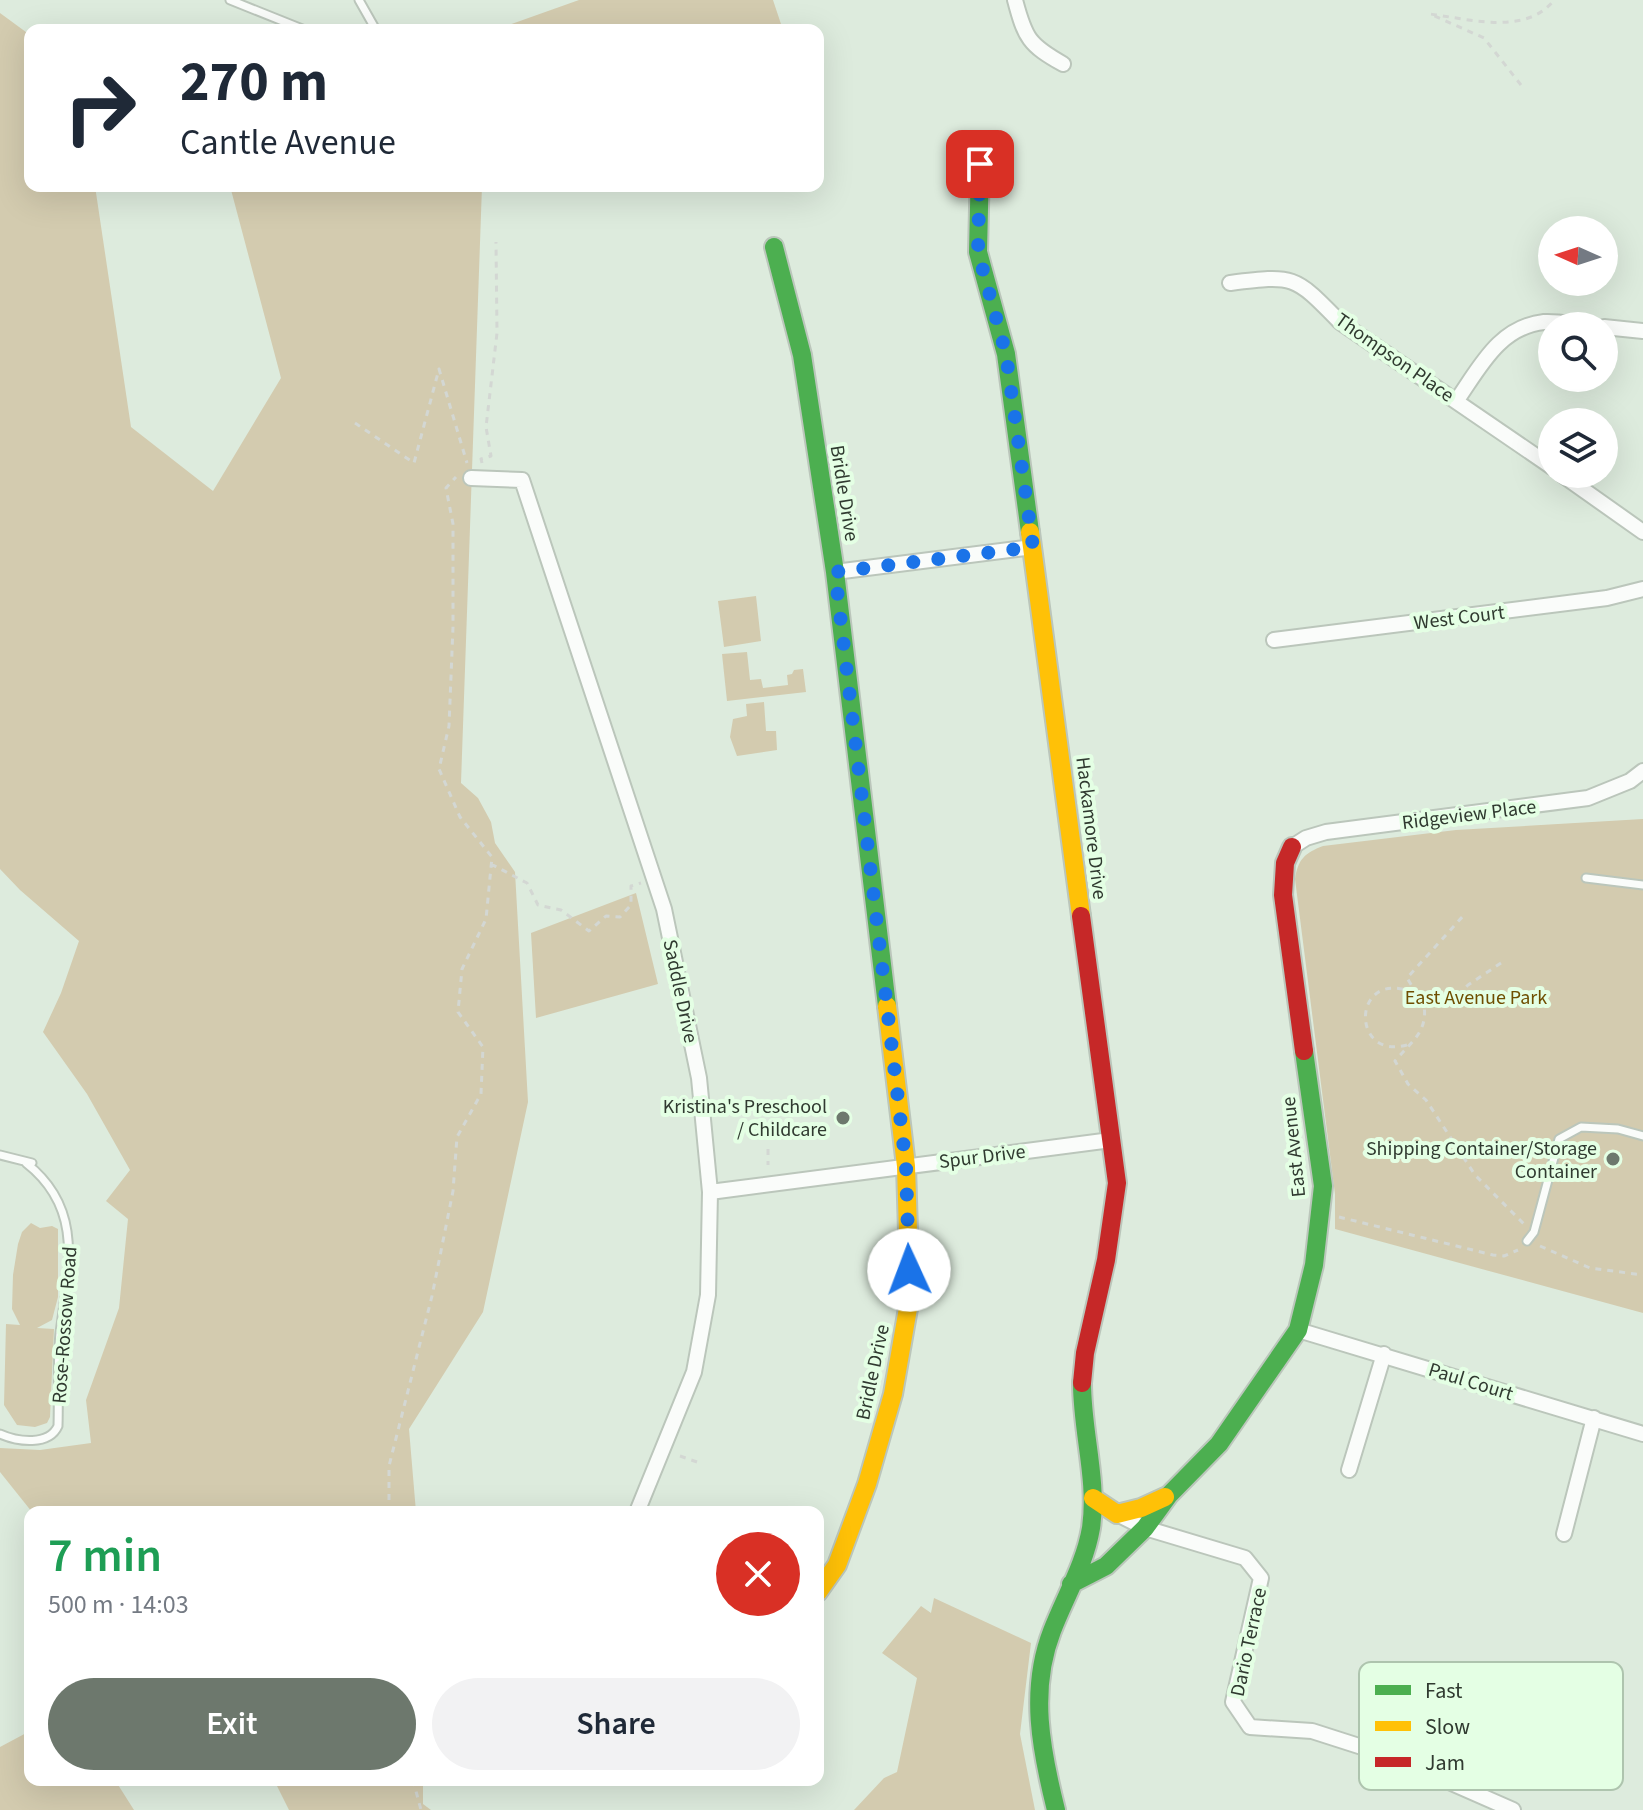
<!DOCTYPE html>
<meta charset="utf-8">
<style>
body{margin:0;font-family:"Source Sans 3",sans-serif;background:#f2f2f3;color:#1f2937;height:100vh;display:flex;flex-direction:column;font-size:30px;white-space:nowrap}
*{box-sizing:border-box;margin:0}
p{font-size:26px;color:#747a83}
.icon{flex:none;width:44px;height:44px;fill:none;stroke:currentColor;stroke-width:2;stroke-linecap:round;stroke-linejoin:round}
.map{position:relative;flex:1;overflow:hidden}
.side{position:absolute;left:24px;top:1506px;width:800px;height:280px;display:flex;flex-direction:column;background:#fff;border-radius:16px;box-shadow:0 8px 32px #0002}
.side>*{flex:none}
.top-card{position:absolute;left:24px;top:24px;width:800px;height:168px;border-radius:16px;box-shadow:0 8px 32px #0002;background:#fff;color:#1f2937;overflow:hidden}
.needle{width:52px;rotate:273deg}
.controls{position:absolute;left:1538px;top:216px;display:grid;gap:16px}
.controls a{display:grid;place-items:center;width:80px;height:80px;border-radius:50%;background:#fff;box-shadow:0 8px 32px #0002;font-size:40px}
.pin{position:absolute;display:grid;place-items:center;width:68px;height:68px;color:#fff;margin:-34px;border-radius:16px;box-shadow:0 4px 12px #0006}
.me{position:absolute;width:88px;margin:-44px;rotate:358deg;stroke-linejoin:round;filter:drop-shadow(0 0 6px #0008)}
.turn{display:flex;align-items:center;gap:28px;height:168px;padding:0 24px;font-size:36px}
.turn .icon{width:104px;height:104px;stroke-width:2.5}
.turn b{display:block;font-size:56px;line-height:68px}
.round{display:grid;place-items:center;flex:none;width:84px;height:84px;border-radius:42px;background:#f2f2f3}
.summary{display:flex;align-items:center;justify-content:space-between;height:136px;padding:0 24px}
h1{font-size:48px;font-weight:600;line-height:60px;color:#1e9e55}
.action{display:flex;gap:16px;margin-top:auto;padding:16px 24px}
.action a{flex:1;height:92px;border-radius:48px;background:#6d786d;color:#fff;font-size:32px;font-weight:600;line-height:92px;text-align:center}
.action a+a{background:#f2f2f3;color:#1f2937}
.map>svg:first-child{display:block}
.green{fill:#d3cbaf}
.lines{fill:none;stroke-linecap:round;stroke-linejoin:round}
.lane-casing{stroke:#bbc6bb;stroke-width:11}
.street-casing{stroke:#bbc6bb;stroke-width:18}
.fast-casing{stroke:#bbc6bb;stroke-width:22}
.slow-casing{stroke:#bbc6bb;stroke-width:22}
.jam-casing{stroke:#bbc6bb;stroke-width:22}
.path{stroke:#d3d7d3;stroke-width:3;stroke-dasharray:6 6;stroke-linecap:butt}
.lane{stroke:#fafcfa;stroke-width:7}
.street{stroke:#fafcfa;stroke-width:14}
.fast{stroke:#4caf50;stroke-width:18}
.slow{stroke:#ffc107;stroke-width:18}
.jam{stroke:#c62828;stroke-width:18}
.route{stroke:#1a73e8;stroke-width:14;stroke-dasharray:0 25.2}
.poi-dot{fill:#6d786d;stroke:#e4ffe4;stroke-width:3}
.labels{text-anchor:middle;stroke-width:8;stroke-linejoin:round;paint-order:stroke}
.street-label{font-size:20px;fill:#303a30;stroke:#e4ffe4}
.park-label{font-size:20px;fill:#6f4e00;stroke:#e4ffe4}
.poi-label{font-size:20px;fill:#303a30;stroke:#e4ffe4;text-anchor:end}
.key{fill:#e4ffe4;stroke:#aec4ae;stroke-width:2}
.key-label{font-size:22px;fill:#303a30}
</style>
<div class="map">
<svg width="1643" height="1810" viewBox="0 0 1643 1810">
<rect width="100%" height="100%" fill="#ddebdd"/>
<path class="green" d="M579 0H773L783 30H495Z
M0 13 30 35V186H95L131 427 213 491 281 378 230 186H482L461 783 478 798 491 822 495 843 515 872 528 1102 483 1312 409 1429 416 1512H32L0 1472V1448L40 1450 91 1443 86 1400 119 1308 128 1219 106 1201 130 1170 87 1094 43 1032 61 993 79 941 20 890 0 869Z
M756 596 761 641 724 647 718 601Z
M747 652 750 680 761 679 763 688 788 685 787 675 792 674 794 670 803 669 806 692 727 701 722 654Z
M764 702 766 731H776L777 750 737 756 730 737 733 719 747 716 746 704Z
M1643 819V1313L1335 1229V1194L1295 879C1298 859 1305 853 1323 846L1456 830Z
M636 893 658 984 536 1018 531 933Z
M31 1223 40 1228 52 1226 58 1229V1297L52 1320 37 1328 54 1329 50 1417 47 1423 35 1427 17 1425 4 1405 6 1324 20 1325 12 1309 13 1275 18 1244 22 1232Z
M934 1598 1031 1643 1020 1734 1035 1810H854L884 1778 897 1772 917 1678 882 1653 921 1606 931 1613Z
M30 1731V1780H115L134 1810H0V1747Z
M274 1780H423V1804L431 1810H289Z"/>
<g class="lines">
<g class="lane-casing">
<path id="lane" d="M230 0 305 30
M359 0 376 30
M1586 878 1643 885
M0 1155 32 1163H26C85 1209 68 1269 60 1333 57 1363 59 1395 58 1426 49 1446 18 1442 0 1434
M1527 1241 1534 1232 1559 1139 1581 1127 1618 1129 1643 1136"/>
</g>
<g class="street-casing">
<path id="street" d="M1015 0C1025 38 1029 45 1063 64
M1230 283C1295 275 1294 275 1340 322L1552 467
M1604 327 1643 331
M1457 400C1480 367 1499 327 1544 322 1558 321 1575 325 1589 326
M1561 474 1643 532
M471 478 522 480 664 909 699 1078 710 1192 708 1295 694 1372 637 1512
M835 572 1033 547
M1274 640 1607 598 1643 589
M1292 847 1306 838 1326 832 1588 798 1630 781 1643 771
M710 1192 1111 1140
M1298 1330 1643 1434
M1349 1470 1384 1354
M1117 1514 1145 1528 1245 1558 1261 1578 1233 1702 1250 1727 1312 1731 1390 1756 1513 1810
M1564 1534 1594 1418"/>
</g>
<g class="fast-casing">
<path id="fast" d="M980 164 978 252 1006 354 1030 532
M774 247 802 355 835 572 887 1006
M1071 1584 1106 1566 1145 1528 1169 1495 1219 1444 1298 1330 1314 1265 1323 1186 1304 1051
M1056 1810C1041 1750 1029 1690 1052 1631 1065 1597 1085 1564 1091 1528 1098 1480 1082 1432 1082 1383"/>
</g>
<g class="slow-casing">
<path id="slow" d="M1030 532 1081 916
M1093 1498 1117 1514 1141 1508 1165 1497
M818 1592 837 1565 867 1484 893 1394 910 1297 906 1166 887 1006"/>
</g>
<g class="jam-casing">
<path id="jam" d="M1292 847 1285 863 1283 895 1304 1051
M1081 916 1117 1183 1106 1260 1085 1353 1082 1383"/>
</g>
<path class="path" d="M1521 85 1484 38 1430 14C1469 19 1526 36 1554 0
M355 423 414 463 439 369 467 463
M482 463 481 459 491 456 486 427 497 333 496 242
M491 864 527 883 538 905 561 910 589 931 606 916 620 917 631 905V886L641 883
M1501 963 1468 985 1447 1005H1424C1428 1032 1411 1042 1395 1061L1408 1084 1426 1100 1475 1175 1524 1224
M1424 1005 1407 978 1464 915
M1407 1045C1349 1061 1352 966 1414 993
M768 1149V1165
M1339 1217 1493 1255 1504 1256 1518 1250
M1540 1246 1590 1268 1643 1275
M680 1456 697 1462
M389 1512V1466L432 1296 453 1191 457 1137 481 1094 483 1047 458 1012 462 969 486 919 492 857 460 817 439 769 449 726 453 627V524L446 488 456 477
M413 1780 421 1810"/>
<use href="#lane" class="lane"/>
<use href="#street" class="street"/>
<use href="#fast" class="fast"/>
<use href="#slow" class="slow"/>
<use href="#jam" class="jam"/>
</g>
<g class="lines">
<path class="route" d="M909 1270 906 1166 835 572 1033 547 1006 354 978 252 980 164"/>
</g>
<g class="poi-dot">
<circle cx="843" cy="1118" r="8"/>
<circle cx="1613" cy="1159" r="8"/>
</g>
<g class="labels">
<g class="street-label">
<text transform="translate(1395 357) rotate(35)" y="7">Thompson Place</text>
<text transform="translate(845 493) rotate(81)" y="7">Bridle Drive</text>
<text transform="translate(1459 617) rotate(-7)" y="7">West Court</text>
<text transform="translate(1469 814) rotate(-7)" y="7">Ridgeview Place</text>
<text transform="translate(1092 828) rotate(83)" y="7">Hackamore Drive</text>
<text transform="translate(681 991) rotate(78)" y="7">Saddle Drive</text>
<text transform="translate(1293 1147) rotate(-96)" y="7">East Avenue</text>
<text transform="translate(982 1156) rotate(-7)" y="7">Spur Drive</text>
<text transform="translate(64 1325) rotate(-86)" y="7">Rose-Rossow Road</text>
<text transform="translate(872 1372) rotate(-78)" y="7">Bridle Drive</text>
<text transform="translate(1471 1381) rotate(17)" y="7">Paul Court</text>
<text transform="translate(1248 1642) rotate(-78)" y="7">Dario Terrace</text>
</g>
<g class="park-label">
<text x="1476" y="1004">East Avenue Park</text>
</g>
<g class="poi-label">
<text x="827" y="1113">Kristina's Preschool<tspan x="827" dy="23">/ Childcare</tspan></text>
<text x="1597" y="1155">Shipping Container/Storage<tspan x="1597" dy="23">Container</tspan></text>
</g>
</g>
<rect x="1359" y="1662" width="264" height="128" rx="12" class="key"/>
<rect x="1375" y="1685" width="36" height="10" fill="#4caf50"/>
<rect x="1375" y="1721" width="36" height="10" fill="#ffc107"/>
<rect x="1375" y="1757" width="36" height="10" fill="#c62828"/>
<g class="key-label">
<text x="1425" y="1698">Fast</text>
<text x="1425" y="1734">Slow</text>
<text x="1425" y="1770">Jam</text>
</g>
</svg>
<div class="controls">
<a><svg class="needle" viewBox="-14 -14 28 28"><path d="M0-13l5 13h-10z" fill="#e53935"/><path d="M0 13l5-13h-10z" fill="#747a83"/></svg></a>
<a><svg class="icon" aria-label="search" viewBox="0 0 24 24"><circle cx="10" cy="10" r="6"/><path d="M15 15l6 6"/></svg></a>
<a><svg class="icon" aria-label="layers" viewBox="0 0 24 24"><path d="M12 4l9 5-9 5-9-5zM3 14l9 5 9-5"/></svg></a>
</div>
<div class="pin" style="left:980px;top:164px;background:#d93025"><svg class="icon" aria-label="arrive" viewBox="0 0 24 24"><path d="M6 21V4h12l-3 4 3 4H6"/></svg></div>
<svg class="me" style="left:909px;top:1270px" viewBox="-20 -20 40 40"><circle r="19" fill="#fff"/><path d="M0-13L10 11 0 6-10 11z" fill="#1a73e8"/></svg>
<div class="top-card">
<div class="turn"><svg class="icon" aria-label="right" viewBox="0 0 24 24"><path d="M7 20v-9h11M14 6l5 5-5 5"/></svg><div><b>270 m</b>Cantle Avenue</div></div>
</div>
<section class="side">
<div class="summary"><div><h1>7 min</h1><p>500 m · 14:03</p></div><a class="round" style="background:#d93025;color:#fff"><svg class="icon" aria-label="close" viewBox="0 0 24 24"><path d="M6 6l12 12M18 6L6 18"/></svg></a></div>
<div class="action"><a>Exit</a><a>Share</a></div>
</section>
</div>
